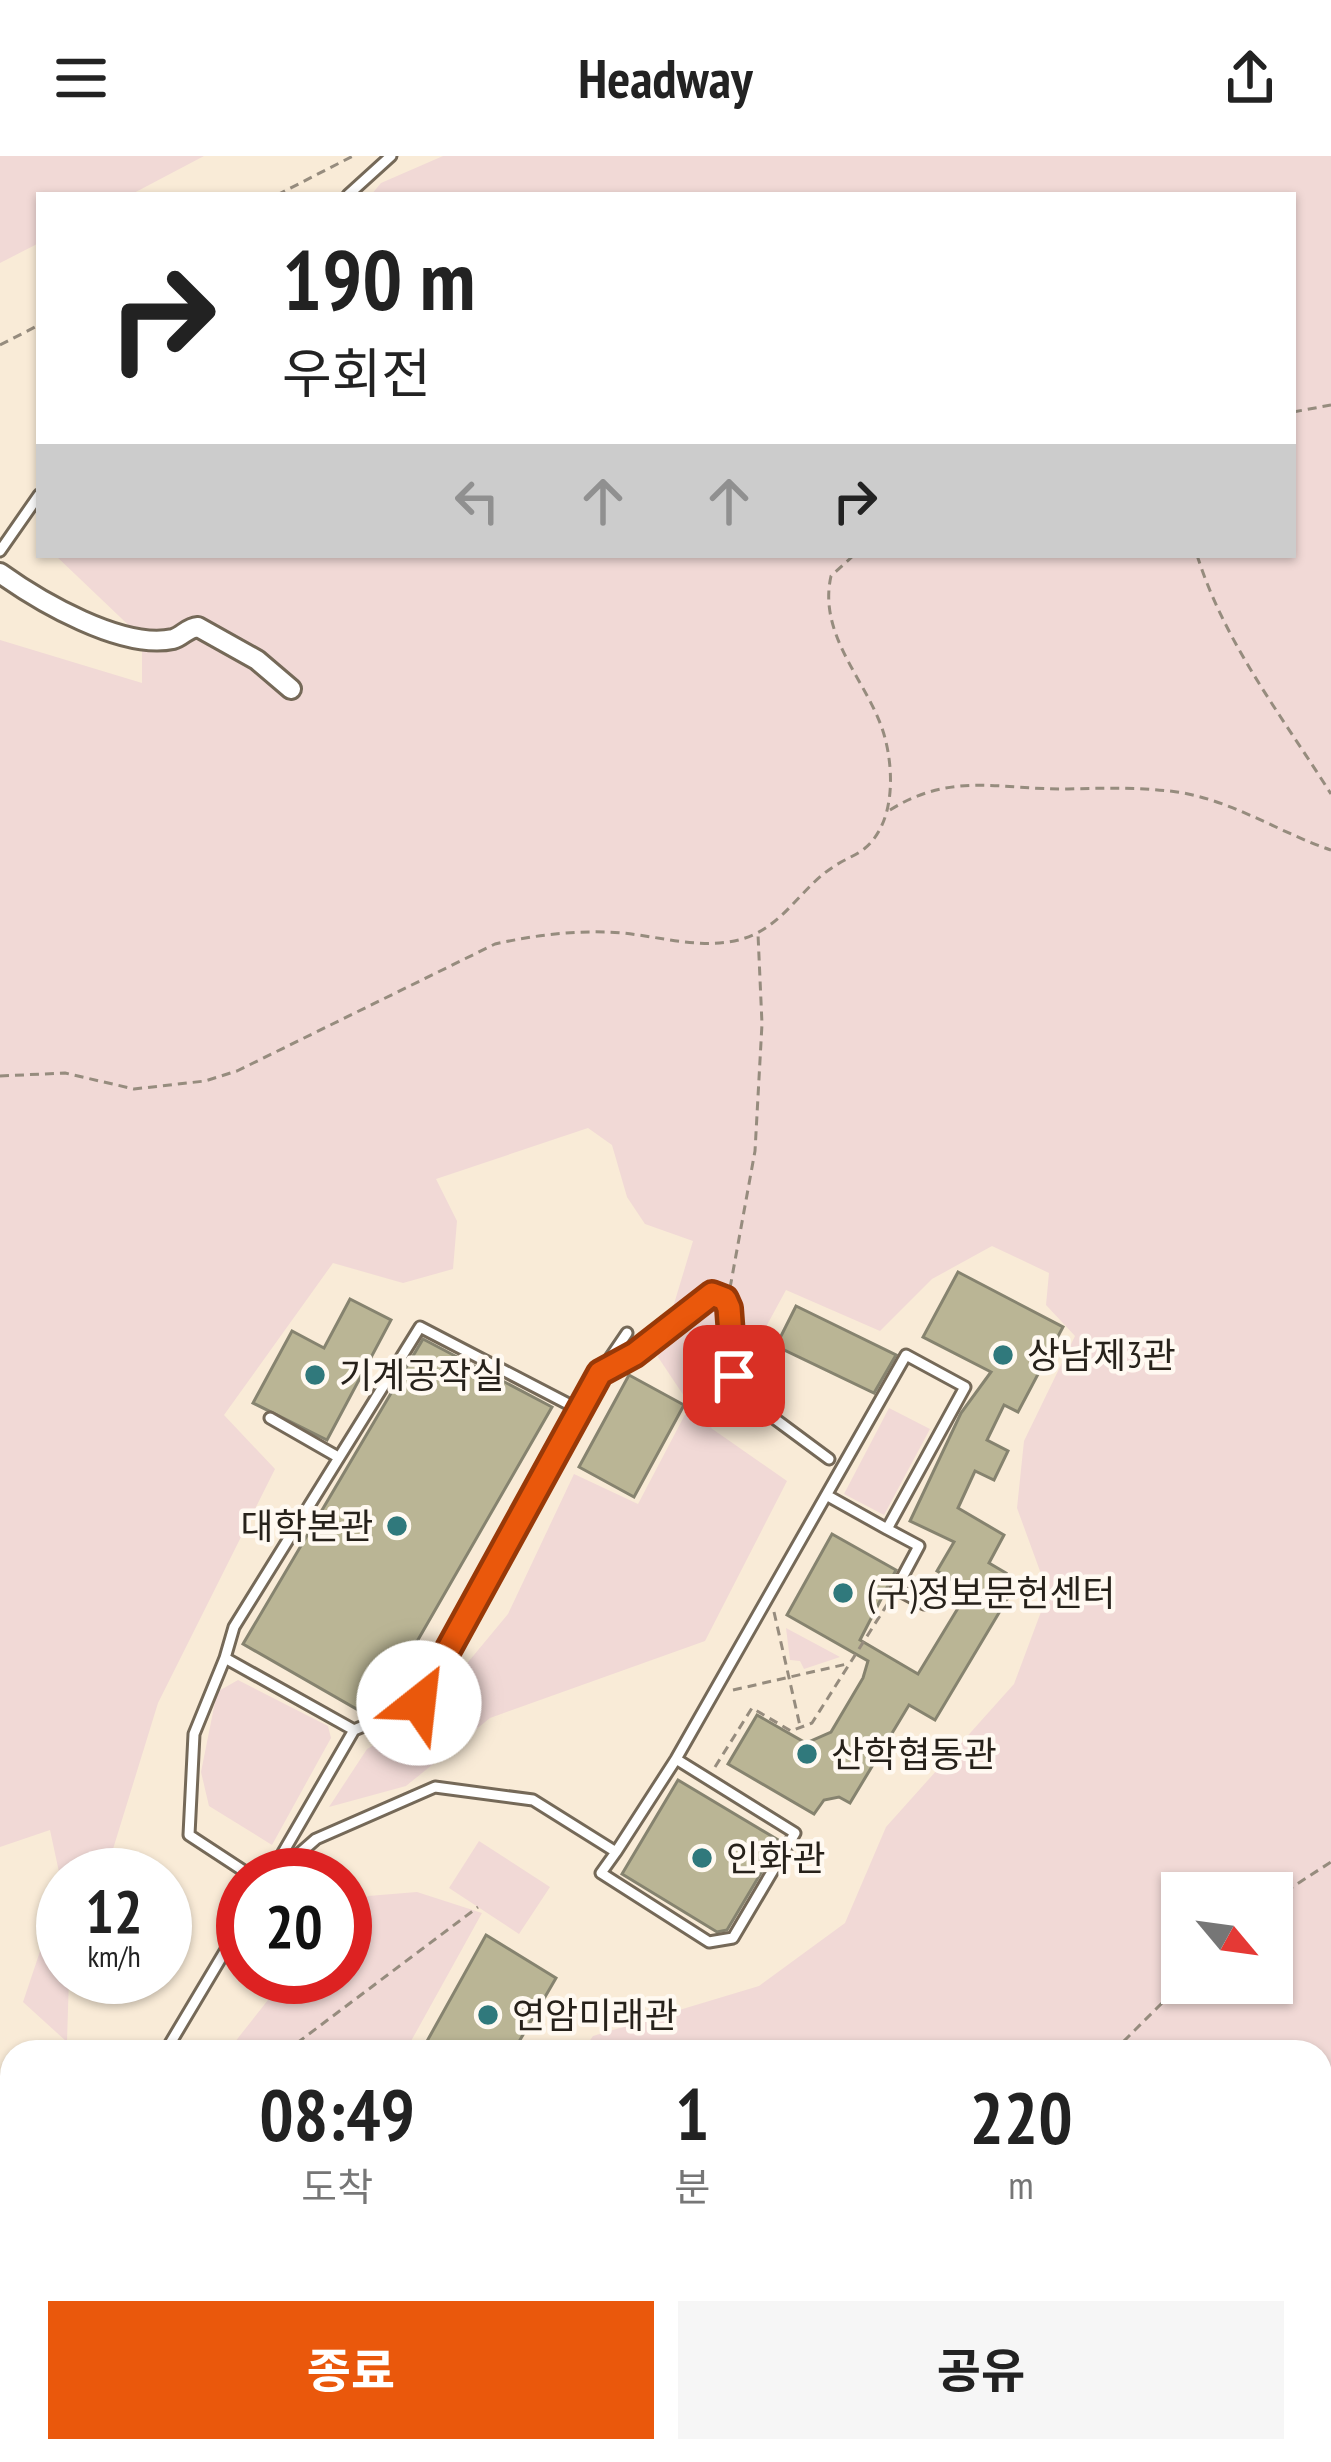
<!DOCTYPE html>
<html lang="ko">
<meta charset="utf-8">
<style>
body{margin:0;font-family:"PT Sans Narrow","Noto Sans KR",sans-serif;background:#f6f6f6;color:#222;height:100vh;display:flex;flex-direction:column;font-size:45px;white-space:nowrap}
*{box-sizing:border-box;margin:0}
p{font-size:39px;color:#767676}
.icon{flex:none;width:66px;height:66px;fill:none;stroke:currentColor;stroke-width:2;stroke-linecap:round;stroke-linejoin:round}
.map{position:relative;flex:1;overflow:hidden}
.side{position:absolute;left:0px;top:1884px;width:1332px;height:423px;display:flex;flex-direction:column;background:#fff;border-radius:36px 36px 0 0;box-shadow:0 3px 9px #0004}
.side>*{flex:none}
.hud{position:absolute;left:36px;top:36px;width:1260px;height:366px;border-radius:0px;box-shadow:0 3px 9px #0004;background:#fff;color:#222;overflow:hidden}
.needle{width:78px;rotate:119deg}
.fabs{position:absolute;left:1161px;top:1716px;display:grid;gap:24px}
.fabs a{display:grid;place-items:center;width:132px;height:132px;border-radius:0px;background:#fff;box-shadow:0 3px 9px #0004;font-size:60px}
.speed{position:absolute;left:36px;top:1692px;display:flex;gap:24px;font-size:60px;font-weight:700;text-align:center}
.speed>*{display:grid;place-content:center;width:156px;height:156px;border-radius:50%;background:#fff;box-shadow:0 3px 9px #0004;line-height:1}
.speed small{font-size:30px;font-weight:400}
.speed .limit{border:18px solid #d22;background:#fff;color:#111}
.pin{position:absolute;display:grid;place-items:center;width:102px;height:102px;color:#fff;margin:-51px;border-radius:24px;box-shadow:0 6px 18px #0006}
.me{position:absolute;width:132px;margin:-66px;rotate:29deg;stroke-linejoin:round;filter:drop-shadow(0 0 9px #0008)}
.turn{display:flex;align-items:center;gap:42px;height:252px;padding:0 48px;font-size:54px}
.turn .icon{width:156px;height:156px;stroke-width:2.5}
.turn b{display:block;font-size:84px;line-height:102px}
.lanes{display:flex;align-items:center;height:114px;padding:0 48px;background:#0003;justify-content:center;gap:60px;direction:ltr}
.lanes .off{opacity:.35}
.eta{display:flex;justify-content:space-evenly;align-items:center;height:204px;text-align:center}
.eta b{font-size:72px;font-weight:700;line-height:84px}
.button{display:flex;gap:24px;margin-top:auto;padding:24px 48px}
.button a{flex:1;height:138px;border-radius:0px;background:#ea580c;color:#fff;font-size:48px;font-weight:700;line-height:138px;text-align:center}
.button a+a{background:#f6f6f6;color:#222}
header{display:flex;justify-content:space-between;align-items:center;height:156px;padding:0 48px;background:#fff;font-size:54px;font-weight:700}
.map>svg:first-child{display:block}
.green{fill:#f1d9d6;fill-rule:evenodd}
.building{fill:#bab595;stroke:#86836f;stroke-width:3}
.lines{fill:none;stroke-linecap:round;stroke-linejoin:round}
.lane-casing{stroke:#756958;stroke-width:15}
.street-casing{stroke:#756958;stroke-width:24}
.path{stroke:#968c7e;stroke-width:3;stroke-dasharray:9 6;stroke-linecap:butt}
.lane{stroke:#fff;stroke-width:9}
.street{stroke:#fff;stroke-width:18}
.route-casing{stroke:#983908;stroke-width:30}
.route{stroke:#ea580c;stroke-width:21}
.poi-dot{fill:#30797c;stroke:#fff9f1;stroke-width:4.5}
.labels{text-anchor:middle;stroke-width:9;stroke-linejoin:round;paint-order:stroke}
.poi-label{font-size:36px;fill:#27221b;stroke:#fff9f1;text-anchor:start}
</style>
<header><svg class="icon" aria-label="menu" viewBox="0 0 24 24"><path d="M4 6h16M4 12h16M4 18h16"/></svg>Headway<svg class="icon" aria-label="share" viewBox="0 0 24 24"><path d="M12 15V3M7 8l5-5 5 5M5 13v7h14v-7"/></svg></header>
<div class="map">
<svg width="1331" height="2306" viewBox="0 0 1331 2306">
<rect width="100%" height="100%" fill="#f9ebd7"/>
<path class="green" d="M0 0H204L130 39H39V87L0 107Z
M443 0H1331V2306H439L436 2295H1320V1896H582L593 1880 759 1830 845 1767 886 1671 1014 1528 1048 1437 1017 1352 1024 1285 1075 1180 1046 1149 1049 1117 992 1090 932 1123 880 1175 786 1134 711 1272 787 1325 705 1485 490 1562 406 1630 329 1651 367 1593 425 1558 508 1458 574 1318 638 1348 690 1249 658 1201 693 1085 645 1068 627 1041 612 989 588 972 436 1023 457 1065 453 1113 403 1127 333 1107 224 1259 275 1313 158 1547 105 1719H63V1821H69L67 1886 23 1846 62 1730 50 1674 0 1691V484L142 527V482L55 399H1293V39H371L381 27ZM1182 1737H1272V1827H1182Z
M889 1252 930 1273 884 1359 844 1338Z
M786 1472 840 1501 804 1513 800 1505 790 1504Z
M238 1524 328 1570 331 1582 272 1689 209 1650 201 1616 217 1536Z
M479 1685 550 1731 519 1778 449 1732Z
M417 1736 482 1757 405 1896H227L286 1821H345V1762L368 1740Z"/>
<path class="building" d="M958 1116 1063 1171 1018 1256 1004 1249 987 1284 1008 1295 994 1324 975 1315 958 1352 1004 1379 989 1407 1006 1417 997 1433 1009 1440 935 1564 909 1549 850 1647 839 1641 824 1644 814 1658 728 1608 757 1559 806 1587 831 1576 863 1522 868 1505 787 1459 832 1378 896 1414 860 1484 918 1518 969 1434 937 1415 954 1386 910 1365 961 1257 991 1216 923 1181Z
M350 1143 391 1164 327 1284 253 1247 292 1175 324 1192Z
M796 1150 896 1199 874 1237 776 1190Z
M423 1183 552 1251 377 1555 367 1559 243 1488Z
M629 1219 684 1249 634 1341 579 1311Z
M678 1624 780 1685 727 1774 717 1776 622 1718Z
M486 1779 556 1822 513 1896H421Z"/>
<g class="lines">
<g class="lane-casing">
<path id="lane" d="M348 39 391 0
M0 395 39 339
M605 1214 712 1138 726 1143 734 1220 748 1243 829 1303
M270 1262 338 1301
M887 1373 919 1390 896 1433 924 1448
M225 1502 234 1471 420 1171 576 1252
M616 1696 601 1717 709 1786 733 1782 795 1677 676 1603
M250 1719 189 1679 194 1578 225 1502 354 1574
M270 1719 354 1574 419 1547 576 1252 627 1177
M275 1719 316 1683 435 1631 533 1644 616 1696 676 1603 906 1199 965 1231 887 1373 828 1340
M165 1896 243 1765
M0 2176 12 2156
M169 2306 175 2295"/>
</g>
<g class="street-casing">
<path id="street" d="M0 417C39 445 122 494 173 483 183 480 187 472 198 471L257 504 291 533
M1099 2295 1105 2306"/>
</g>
<path class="path" d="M277 39 353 0
M0 189 39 169
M1293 256 1331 249
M999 399H1025
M1197 399C1225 488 1282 560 1331 638
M890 654C952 615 1002 634 1068 633 1105 632 1141 631 1177 636 1232 644 1280 677 1331 694
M0 920 65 917 134 933 205 925 237 915 495 788C531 780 567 775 604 776 653 776 710 801 757 777 788 761 804 730 833 711 843 704 855 700 864 693 895 668 894 616 885 582 871 528 817 482 831 420L854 399
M730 1132 755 995 762 868 758 778
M774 1456 800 1570
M733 1534 847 1508
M715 1611 752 1552 791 1575 812 1567 890 1444
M1272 1762 1283 1737 1331 1706
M285 1896 478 1751
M1113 1896 1182 1827
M645 2295 652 2306
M757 2306 762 2295
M796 2306 809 2295
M866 2306 867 2295"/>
<use href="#lane" class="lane"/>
<use href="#street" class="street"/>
</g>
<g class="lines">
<g class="route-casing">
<path id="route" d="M419 1547 600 1217 635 1198 712 1138 725 1143 729 1152 734 1220"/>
</g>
<use href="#route" class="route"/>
</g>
<g class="poi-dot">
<circle cx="1003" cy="1199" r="12"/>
<circle cx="315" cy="1219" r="12"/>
<circle cx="397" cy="1370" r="12"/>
<circle cx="843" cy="1437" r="12"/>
<circle cx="807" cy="1598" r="12"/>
<circle cx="702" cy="1702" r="12"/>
<circle cx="488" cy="1859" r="12"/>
</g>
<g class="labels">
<g class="poi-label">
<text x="1027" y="1212">상남제3관</text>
<text x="339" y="1232">기계공작실</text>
<text x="373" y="1383" text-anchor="end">대학본관</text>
<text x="867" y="1450">(구)정보문헌센터</text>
<text x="831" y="1611">산학협동관</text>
<text x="726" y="1715">인화관</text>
<text x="512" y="1872">연암미래관</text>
</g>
</g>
</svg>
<div class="fabs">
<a><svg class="needle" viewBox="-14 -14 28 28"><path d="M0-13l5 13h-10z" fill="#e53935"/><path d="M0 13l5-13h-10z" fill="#767676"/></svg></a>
</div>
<div class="speed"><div>12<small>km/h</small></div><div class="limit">20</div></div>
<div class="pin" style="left:734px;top:1220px;background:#d93025"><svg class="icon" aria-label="arrive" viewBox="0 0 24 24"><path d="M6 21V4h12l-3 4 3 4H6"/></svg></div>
<svg class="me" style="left:419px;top:1547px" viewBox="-20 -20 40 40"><circle r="19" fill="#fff"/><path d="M0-13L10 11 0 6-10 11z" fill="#ea580c"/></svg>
<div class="hud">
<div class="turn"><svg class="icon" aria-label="right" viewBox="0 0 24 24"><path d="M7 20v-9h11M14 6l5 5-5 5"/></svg><div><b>190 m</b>우회전</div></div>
<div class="lanes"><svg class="icon off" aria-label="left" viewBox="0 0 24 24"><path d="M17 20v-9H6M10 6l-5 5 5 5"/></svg><svg class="icon off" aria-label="ahead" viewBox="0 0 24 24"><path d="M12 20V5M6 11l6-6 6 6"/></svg><svg class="icon off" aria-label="ahead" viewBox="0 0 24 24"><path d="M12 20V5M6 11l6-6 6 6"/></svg><svg class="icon" aria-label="right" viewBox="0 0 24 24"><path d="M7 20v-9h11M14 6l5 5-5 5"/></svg></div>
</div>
<section class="side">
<div class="eta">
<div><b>08:49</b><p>도착</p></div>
<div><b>1</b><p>분</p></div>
<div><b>220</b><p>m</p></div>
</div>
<div class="button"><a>종료</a><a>공유</a></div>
</section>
</div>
